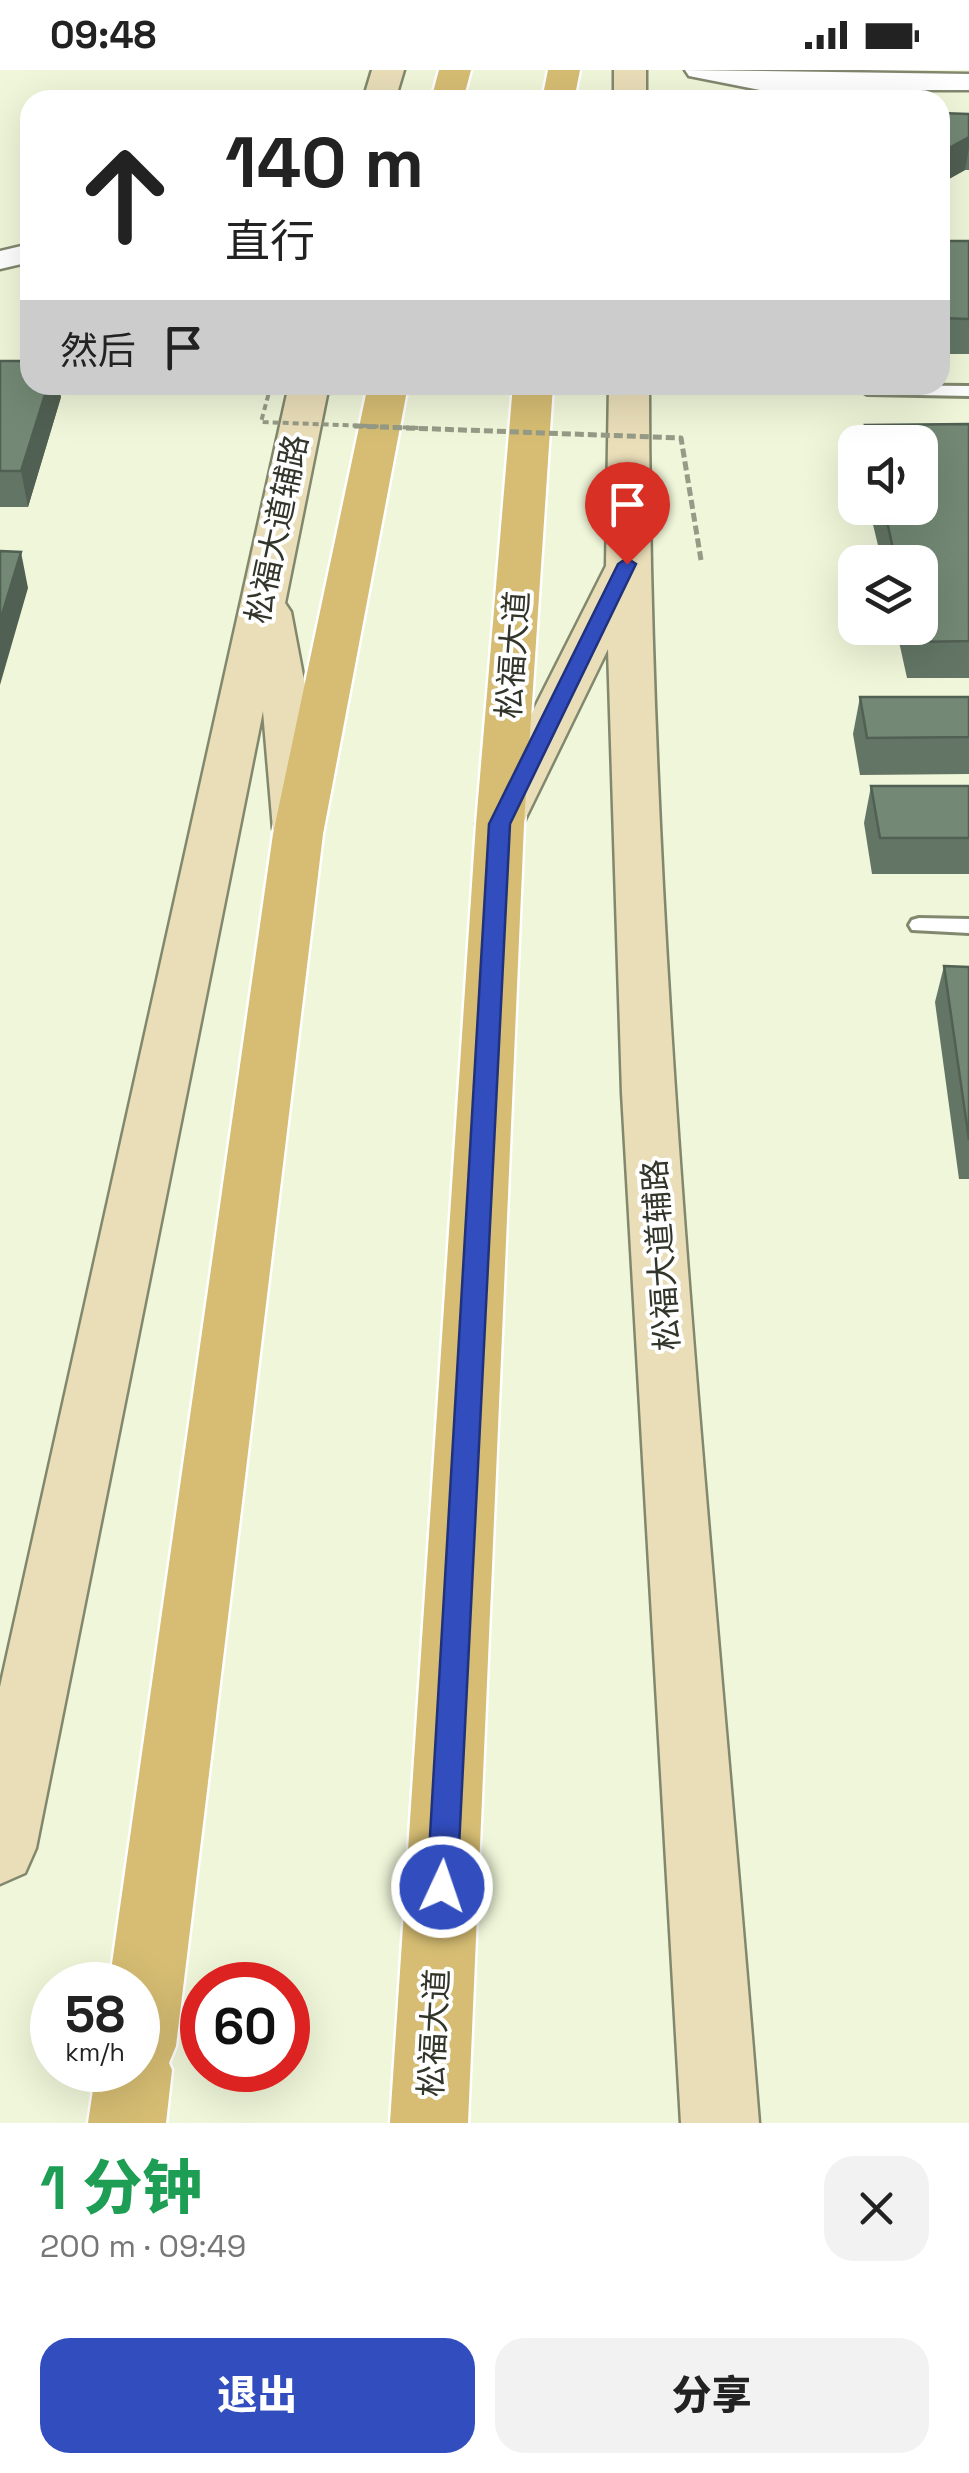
<!DOCTYPE html>
<html lang="zh">
<meta charset="utf-8">
<style>
body{margin:0;font-family:"Space Grotesk","Noto Sans SC",sans-serif;background:#f2f2f2;color:#222;height:100vh;display:flex;flex-direction:column;font-size:38px;white-space:nowrap}
*{box-sizing:border-box;margin:0}
p{font-size:32px;color:#767676}
.icon{flex:none;width:55px;height:55px;fill:none;stroke:currentColor;stroke-width:2;stroke-linecap:round;stroke-linejoin:round}
.map{position:relative;height:2053px;overflow:hidden}
.sheet{display:flex;flex-direction:column;background:#fff;flex:1}
.sheet>*{flex:none}
.guide{position:absolute;left:20px;top:20px;width:930px;height:305px;border-radius:30px;box-shadow:0 10px 40px #0002;background:#fff;color:#222;overflow:hidden}
.controls{position:absolute;left:838px;top:355px;display:grid;gap:20px}
.controls a{display:grid;place-items:center;width:100px;height:100px;border-radius:20px;background:#fff;box-shadow:0 10px 40px #0002;font-size:50px}
.speed{position:absolute;left:30px;top:1892px;display:flex;gap:20px;font-size:50px;font-weight:700;text-align:center}
.speed>*{display:grid;place-content:center;width:130px;height:130px;border-radius:50%;background:#fff;box-shadow:0 10px 40px #0002;line-height:1}
.speed small{font-size:25px;font-weight:400}
.speed .limit{border:15px solid #d22;background:#fff;color:#111}
.pin{position:absolute;display:grid;place-items:center;width:85px;height:85px;color:#fff;margin:-102px -42px;border-radius:50% 50% 50% 0;rotate:-45deg;box-shadow:0 0 10px #0007}
.pin .icon{rotate:45deg}
.me{position:absolute;width:110px;margin:-55px;rotate:3deg;stroke-linejoin:round;filter:drop-shadow(0 0 8px #0008)}
.turn{display:flex;align-items:center;gap:35px;height:210px;padding:0 40px;font-size:45px}
.turn .icon{width:130px;height:130px;stroke-width:2.5}
.turn b{display:block;font-size:70px;line-height:85px}
.then{display:flex;align-items:center;height:95px;padding:0 40px;background:#0003;gap:20px;font-size:38px}
.round{display:grid;place-items:center;flex:none;width:105px;height:105px;border-radius:30px;background:#f2f2f2}
.summary{display:flex;align-items:center;justify-content:space-between;height:170px;padding:0 40px}
h1{font-size:60px;font-weight:800;line-height:75px;color:#1e9e55}
.cta{display:flex;gap:20px;margin-top:auto;padding:20px 40px}
.cta a{flex:1;height:115px;border-radius:30px;background:#314dbe;color:#fff;font-size:40px;font-weight:800;line-height:115px;text-align:center}
.cta a+a{background:#f2f2f2;color:#222}
.status{display:flex;justify-content:space-between;align-items:center;height:70px;padding:0 50px;background:#fff;direction:ltr}
.status svg{height:28px;fill:currentColor}
.map>svg:first-child{display:block}
.lines{fill:none;stroke-linecap:round;stroke-linejoin:round}
.lane-casing{stroke:#82886e;stroke-width:6}
.street-casing{stroke:#82886e;stroke-width:5}
.secondary-casing{stroke:#82886e;stroke-width:5}
.primary-casing{stroke:#fff;stroke-width:5}
.lane{fill:#fff;fill-rule:evenodd}
.street{fill:#fff;fill-rule:evenodd}
.secondary{fill:#eadeb9;fill-rule:evenodd}
.primary{fill:#d6bd73;fill-rule:evenodd}
.path-bridge-far1{stroke:#969b87;stroke-width:4;stroke-dasharray:6 4;stroke-linecap:butt}
.path-bridge{stroke:#969b87;stroke-width:5;stroke-dasharray:9 4;stroke-linecap:butt}
.wall{fill:#637665}
.shaded-wall{fill:#506052}
.building{fill:#738975;stroke:#506052;stroke-width:2.5}
.route{fill:#314dbe;stroke:#20327c;stroke-width:2.5}
.labels{text-anchor:middle;stroke-width:8;stroke-linejoin:round;paint-order:stroke}
.street-label{font-size:32px;fill:#32352a;stroke:#fff}
</style>
<div class="status"><b>09:48</b><svg viewBox="0 0 49 12"><path d="M0 12V9h3v3zM5 12V6h3v6zM10 12V3h3v9zM15 12V0h3v12zM26 1h20v11H26zM47 4h2v5h-2z"/></svg></div>
<div class="map">
<svg width="969" height="2053" viewBox="0 0 969 2053">
<rect width="100%" height="100%" fill="#eff6d9"/>
<g class="lines">
<g class="lane-casing">
<path id="lane" d="M864 315 969 316V326L867 324 859 319Z
M919 848 969 849V863L912 860 909 855 912 850Z"/>
</g>
<g class="street-casing">
<path id="street" d="M685 0 969 4V20H760L689 6Z
M30 174V192L0 199V181Z"/>
</g>
<g class="secondary-casing">
<path id="secondary" d="M372 0H404L395 30H363Z
M614 0H646V30H614Z
M289 315H329L285 533 291 542 309 637 323 759 315 771 298 776 281 771 273 759 263 641 36 1778 25 1803 0 1814V1617Z
M609 315H649C649 895 713 1475 759 2053H681L622 1023 608 579 517 766 500 771 483 766 476 754 606 496Z"/>
</g>
<g class="primary-casing">
<path id="primary" d="M439 0H471L463 30H431Z
M548 0H580L574 30H542Z
M368 315H408L323 764 176 1976 169 1993 172 2000 166 2053H88L96 2000H138V1915H109L273 764Z
M513 315H553L524 754 468 2053H390L476 754Z"/>
</g>
<use href="#lane" class="lane"/>
<use href="#street" class="street"/>
<use href="#secondary" class="secondary"/>
<use href="#primary" class="primary"/>
<path class="path-bridge-far1" d="M271 315 261 352 419 358"/>
<path class="path-bridge" d="M354 356 681 368 701 490"/>
</g>
<path class="wall" d="M940 43 969 44V100H965L940 114Z
M940 171H969V284H940Z
M0 291 61 327 28 437H0Z
M969 354V608H907L896 558H920V492H882L869 438H920V372H862L865 355Z
M860 627H969V704L860 705 853 664Z
M871 716H969V804H872L864 753Z
M944 896 969 897V1109H959L935 932Z"/>
<path class="shaded-wall" d="M969 67V78L965 100 940 114V83Z
M48 315H59L61 327 28 437 21 401Z
M21 482 28 518 0 615V551Z"/>
<path class="building" d="M940 43 969 44V67L940 83Z
M940 171H969V249L940 248Z
M0 291H30V315H48L21 401H0Z
M969 354V571L915 572 911 558H920V492H896L884 438H920V372H869L865 355Z
M0 481 21 482 0 551Z
M860 627H969V667L867 668Z
M871 716H969V768H880Z
M944 896 969 897V1070Z"/>
<path class="route" d="M627 488 636 494 510 754 457 1817 452 1827 442 1832 431 1827 427 1817 489 754 618 494Z"/>
<g class="labels">
<g class="street-label">
<text transform="translate(277 459) rotate(-78)" y="11">松福大道辅路</text>
<text transform="translate(513 585) rotate(-86)" y="11">松福大道</text>
<text transform="translate(661 1185) rotate(-94)" y="11">松福大道辅路</text>
<text transform="translate(434 1963) rotate(-87)" y="11">松福大道</text>
</g>
</g>
</svg>
<div class="controls">
<a><svg class="icon" aria-label="sound" viewBox="0 0 24 24"><path d="M4 9h4l5-4v14l-5-4H4zM17 9q2 3 0 6"/></svg></a>
<a><svg class="icon" aria-label="layers" viewBox="0 0 24 24"><path d="M12 4l9 5-9 5-9-5zM3 14l9 5 9-5"/></svg></a>
</div>
<div class="speed"><div>58<small>km/h</small></div><div class="limit">60</div></div>
<div class="pin" style="left:627px;top:494px;background:#d93025"><svg class="icon" aria-label="arrive" viewBox="0 0 24 24"><path d="M6 21V4h12l-3 4 3 4H6"/></svg></div>
<svg class="me" style="left:442px;top:1817px" viewBox="-20 -20 40 40"><circle r="17" fill="#314dbe" stroke="#fff" stroke-width="3"/><path d="M0-11L8 9 0 5-8 9z" fill="#fff"/></svg>
<div class="guide">
<div class="turn"><svg class="icon" aria-label="ahead" viewBox="0 0 24 24"><path d="M12 20V5M6 11l6-6 6 6"/></svg><div><b>140 m</b>直行</div></div>
<div class="then">然后<svg class="icon" aria-label="arrive" viewBox="0 0 24 24"><path d="M6 21V4h12l-3 4 3 4H6"/></svg></div>
</div>
</div>
<section class="sheet">
<div class="summary"><div><h1>1 分钟</h1><p>200 m · 09:49</p></div><a class="round"><svg class="icon" aria-label="close" viewBox="0 0 24 24"><path d="M6 6l12 12M18 6L6 18"/></svg></a></div>
<div class="cta"><a>退出</a><a>分享</a></div>
</section>
